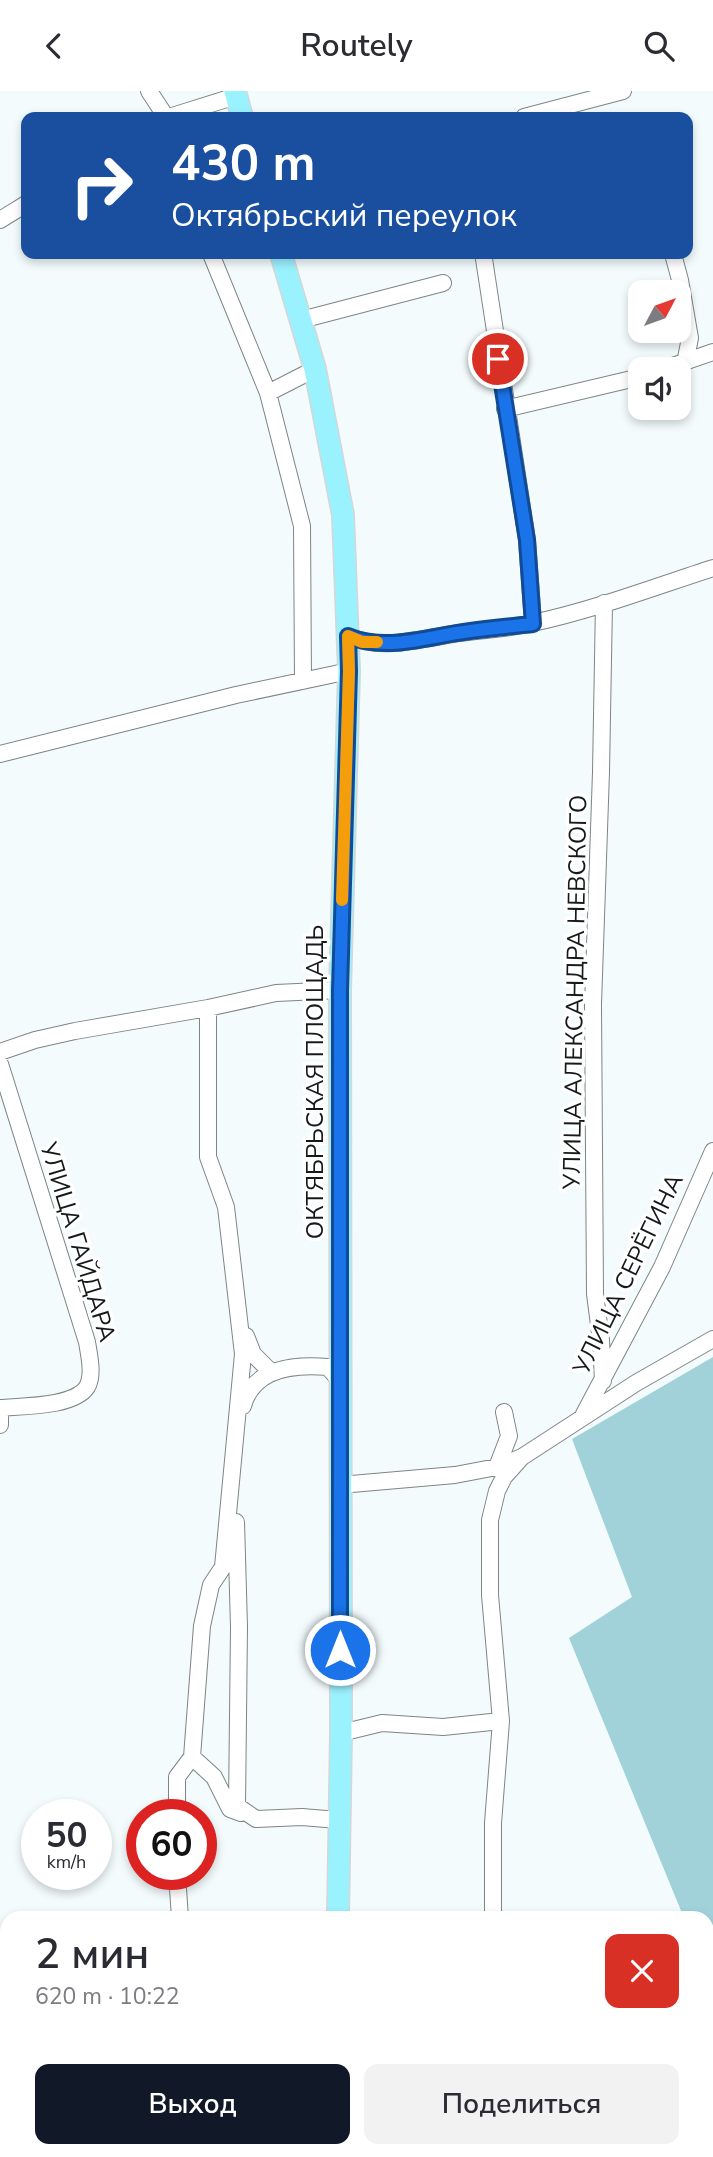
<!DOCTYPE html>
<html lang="ru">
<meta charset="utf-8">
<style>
body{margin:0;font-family:"Nunito Sans",sans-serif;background:#f2f2f3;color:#2b2b33;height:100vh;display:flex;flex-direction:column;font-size:26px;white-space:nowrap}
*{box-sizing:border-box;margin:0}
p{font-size:23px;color:#7c7c81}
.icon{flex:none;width:38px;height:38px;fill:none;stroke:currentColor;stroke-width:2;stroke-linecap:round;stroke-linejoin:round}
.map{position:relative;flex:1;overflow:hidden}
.side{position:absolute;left:0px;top:1820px;width:714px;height:247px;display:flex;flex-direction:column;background:#fff;border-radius:21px 21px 0 0;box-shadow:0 4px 10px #0003}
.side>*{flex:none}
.hud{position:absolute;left:21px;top:21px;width:672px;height:147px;border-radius:14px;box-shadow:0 4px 10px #0003;background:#1a4fa0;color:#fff;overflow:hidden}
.needle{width:46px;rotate:49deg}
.fabs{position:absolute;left:628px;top:189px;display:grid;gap:14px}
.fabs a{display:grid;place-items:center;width:63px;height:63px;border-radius:14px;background:#fff;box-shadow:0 4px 10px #0003;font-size:35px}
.speed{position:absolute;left:21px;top:1708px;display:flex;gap:14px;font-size:35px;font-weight:700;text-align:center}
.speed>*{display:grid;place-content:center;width:91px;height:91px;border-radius:50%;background:#fff;box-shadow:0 4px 10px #0003;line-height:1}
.speed small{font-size:18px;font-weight:400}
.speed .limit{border:10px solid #d22;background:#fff;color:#111}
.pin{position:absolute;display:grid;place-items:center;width:60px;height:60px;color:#fff;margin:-30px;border:4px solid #fff;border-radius:50%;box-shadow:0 2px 7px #0007}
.me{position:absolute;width:77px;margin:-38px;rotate:0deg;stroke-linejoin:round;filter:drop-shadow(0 0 5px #0008)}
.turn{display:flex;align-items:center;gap:24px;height:147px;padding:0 35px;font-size:32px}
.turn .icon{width:91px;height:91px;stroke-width:2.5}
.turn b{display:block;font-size:49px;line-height:60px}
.round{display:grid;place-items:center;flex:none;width:74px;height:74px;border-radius:14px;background:#f2f2f3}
.head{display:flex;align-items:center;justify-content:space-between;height:119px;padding:0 35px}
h1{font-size:42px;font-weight:600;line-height:52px}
.button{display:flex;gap:14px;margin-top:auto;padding:14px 35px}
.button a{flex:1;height:80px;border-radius:14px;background:#111827;color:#fff;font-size:28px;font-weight:600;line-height:80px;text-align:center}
.button a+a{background:#f2f2f3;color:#2b2b33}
header{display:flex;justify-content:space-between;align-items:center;height:91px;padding:0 35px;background:#fff;font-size:32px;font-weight:600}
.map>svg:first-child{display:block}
.green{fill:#a1d2da}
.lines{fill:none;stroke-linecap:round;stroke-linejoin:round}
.minor-casing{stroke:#7e8586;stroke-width:18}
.major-casing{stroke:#d5d6d6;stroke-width:24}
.minor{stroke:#fff;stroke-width:16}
.major{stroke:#9bf2ff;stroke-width:21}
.route-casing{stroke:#114b97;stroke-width:18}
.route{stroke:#1a73e8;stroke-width:12}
.slow{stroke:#f59e0b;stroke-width:12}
.labels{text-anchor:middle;stroke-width:7;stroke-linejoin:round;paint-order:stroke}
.street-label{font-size:24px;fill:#16191a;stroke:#fff}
</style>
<header><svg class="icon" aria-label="back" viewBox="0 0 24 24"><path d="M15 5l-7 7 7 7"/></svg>Routely<svg class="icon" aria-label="search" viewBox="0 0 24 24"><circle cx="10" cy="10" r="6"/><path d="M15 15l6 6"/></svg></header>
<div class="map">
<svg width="713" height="2066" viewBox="0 0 713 2066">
<rect width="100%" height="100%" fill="#f3fbfc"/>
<path class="green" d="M713 1266V1896L707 1882V1827H684L569 1547 632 1506 572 1348Z"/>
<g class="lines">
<g class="minor-casing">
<path id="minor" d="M149 0 166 26
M169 26 236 5
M524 26 623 0
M0 129 26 113
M211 163 268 302 302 435 303 590
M673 163 680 189 690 247 685 272
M484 168 527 449 533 532
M301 229 443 192
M664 278 713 261
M268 302 315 278
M505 318 640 286
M348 545C382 560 418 548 453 543 480 539 507 538 533 532 594 519 654 496 713 477
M0 663 236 604 349 580
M0 961 35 949 75 940 208 917 276 902 340 899
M0 973 87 1251C89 1264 94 1284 87 1296 74 1316 22 1315 0 1317V1334
M246 1245 253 1263 272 1282
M603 1290 601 1249 595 1203 593 913 601 681 604 512
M243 1315C253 1277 294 1273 328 1276L340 1290
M584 1323 662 1176 713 1060
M497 1376 509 1345 504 1321
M340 1394 455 1384 497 1376 522 1366 636 1292 713 1248
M236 1431 239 1536 237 1715 256 1728 302 1726 338 1729
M341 1642 382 1632 443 1636 501 1630
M192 1666 214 1686 230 1718 241 1722
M177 1724V1686L192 1666 202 1535 211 1494 223 1476 243 1263 226 1116 208 1066V917
M177 1783 180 1827
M493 1827V1732L501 1630 490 1504V1429L497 1400 504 1386 522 1366
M174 2060 175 2066
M249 2060V2062L276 2066
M506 2060V2066"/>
</g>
<g class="major-casing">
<path id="major" d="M235 0 242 26
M281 163 315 278 343 424 349 580 340 899 341 1642 338 1827
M338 2066V2060"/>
</g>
<use href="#minor" class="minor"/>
<use href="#major" class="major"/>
</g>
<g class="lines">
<g class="route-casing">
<path id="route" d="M340 1559V899L349 580 348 545C381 559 417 549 451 543 478 538 505 536 533 533L527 449 498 268"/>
</g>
<use href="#route" class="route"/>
<path class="slow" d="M342 809 349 580 348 545 362 551H377"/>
</g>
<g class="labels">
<g class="street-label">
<text transform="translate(575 901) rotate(-89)" y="8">УЛИЦА АЛЕКСАНДРА НЕВСКОГО</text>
<text transform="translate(315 991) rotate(-90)" y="8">ОКТЯБРЬСКАЯ ПЛОЩАДЬ</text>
<text transform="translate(78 1151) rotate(73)" y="8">УЛИЦА ГАЙДАРА</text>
<text transform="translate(628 1183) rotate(-64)" y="8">УЛИЦА СЕРЁГИНА</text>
</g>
</g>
</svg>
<div class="fabs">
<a><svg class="needle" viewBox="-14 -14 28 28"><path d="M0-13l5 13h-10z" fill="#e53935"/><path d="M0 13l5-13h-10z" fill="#7c7c81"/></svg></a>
<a><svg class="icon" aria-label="sound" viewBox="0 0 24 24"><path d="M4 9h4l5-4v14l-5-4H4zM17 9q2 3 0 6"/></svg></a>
</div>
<div class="speed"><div>50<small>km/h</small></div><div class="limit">60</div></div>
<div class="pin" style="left:498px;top:268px;background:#d93025"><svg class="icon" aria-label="arrive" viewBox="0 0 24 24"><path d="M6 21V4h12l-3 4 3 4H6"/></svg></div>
<svg class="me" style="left:340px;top:1559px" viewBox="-20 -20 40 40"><circle r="17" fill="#1a73e8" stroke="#fff" stroke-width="3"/><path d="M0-11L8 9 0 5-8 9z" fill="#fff"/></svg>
<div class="hud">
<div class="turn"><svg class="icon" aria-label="right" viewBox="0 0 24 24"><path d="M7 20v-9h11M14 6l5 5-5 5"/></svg><div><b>430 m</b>Октябрьский переулок</div></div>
</div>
<section class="side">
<div class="head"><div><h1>2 мин</h1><p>620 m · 10:22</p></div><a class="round" style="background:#d93025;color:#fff"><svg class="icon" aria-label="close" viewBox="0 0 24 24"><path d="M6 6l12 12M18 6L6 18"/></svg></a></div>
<div class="button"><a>Выход</a><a>Поделиться</a></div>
</section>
</div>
